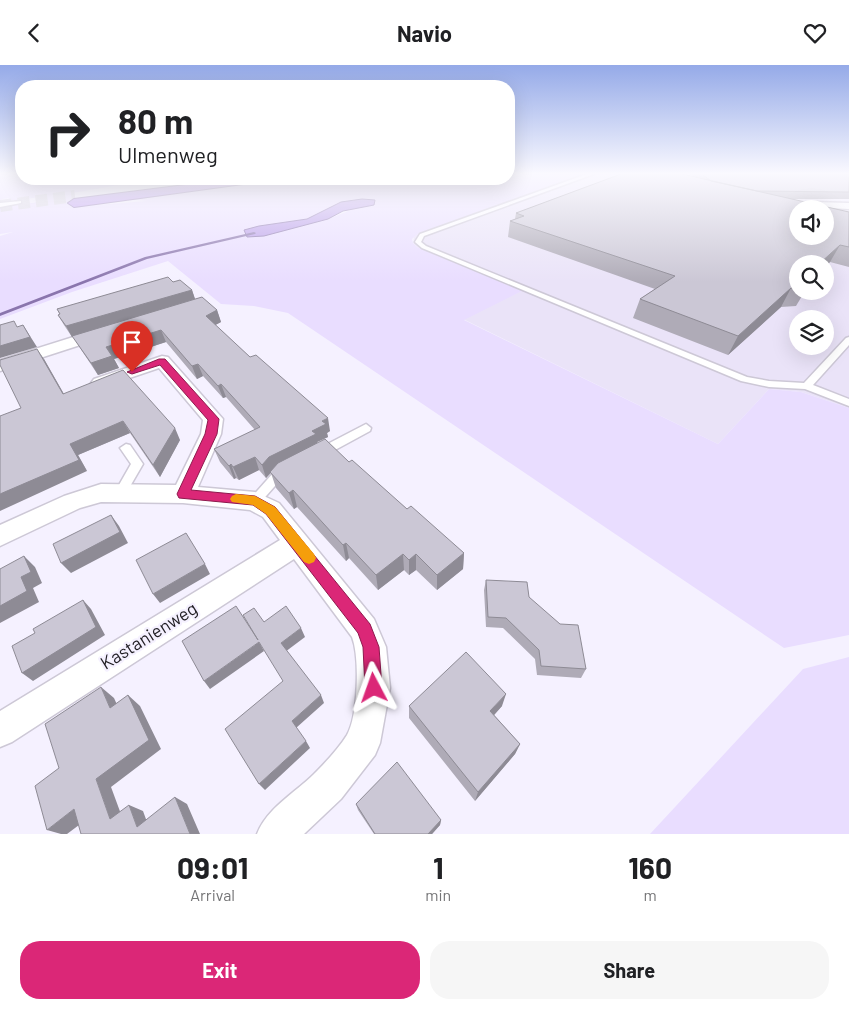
<!DOCTYPE html>
<style>
body{margin:0;font-family:Barlow,sans-serif;background:#f6f6f6;color:#202124;height:100vh;display:flex;flex-direction:column;font-size:19px;white-space:nowrap}
*{box-sizing:border-box;margin:0}
p{font-size:16px;color:#757577}
.icon{flex:none;width:28px;height:28px;fill:none;stroke:currentColor;stroke-width:2;stroke-linecap:round;stroke-linejoin:round}
.map{position:relative;height:769px;overflow:hidden}
.details{display:flex;flex-direction:column;background:#fff;flex:1}
.details>*{flex:none}
.top-card{position:absolute;left:15px;top:15px;width:500px;height:105px;border-radius:20px;box-shadow:0 5px 20px #0002;background:#fff;color:#202124;overflow:hidden}
.tools{position:absolute;left:789px;top:135px;display:grid;gap:10px}
.tools a{display:grid;place-items:center;width:45px;height:45px;border-radius:50%;background:#fff;box-shadow:0 5px 20px #0002;font-size:25px}
.pin{position:absolute;display:grid;place-items:center;width:42px;height:42px;color:#fff;margin:-51px -21px;border-radius:50% 50% 50% 0;rotate:-45deg;box-shadow:0 0 5px #0007}
.pin .icon{rotate:45deg}
.me{position:absolute;width:55px;margin:-28px;rotate:356deg;stroke-linejoin:round;filter:drop-shadow(0 0 4px #0008)}
.turn{display:flex;align-items:center;gap:18px;height:105px;padding:0 20px;font-size:22px}
.turn .icon{width:65px;height:65px;stroke-width:2.5}
.turn b{display:block;font-size:35px;line-height:42px}
.eta{display:flex;justify-content:space-evenly;align-items:center;height:85px;text-align:center}
.eta b{font-size:30px;font-weight:700;line-height:35px}
.cta{display:flex;gap:10px;margin-top:auto;padding:10px 20px}
.cta a{flex:1;height:58px;border-radius:20px;background:#db2777;color:#fff;font-size:20px;font-weight:700;line-height:58px;text-align:center}
.cta a+a{background:#f6f6f6;color:#202124}
header{display:flex;justify-content:space-between;align-items:center;height:65px;padding:0 20px;background:#fff;font-size:22px;font-weight:700}
.map>svg:first-child{display:block}
.built{fill:#eae3f8;fill-rule:evenodd}
.green{fill:#e9ddff;fill-rule:evenodd}
.water{fill:#b89be8;stroke:#8a75ad}
.lines{fill:none;stroke-linecap:round;stroke-linejoin:round}
.stream{fill:#8a75ad;fill-rule:evenodd}
.motorway-tunnel{stroke:#d5d1de;stroke-width:12;stroke-dasharray:12 6;stroke-linecap:butt}
.service-casing{stroke:#cdc8d6;stroke-width:3}
.minor-casing{stroke:#cdc8d6;stroke-width:3}
.motorway-casing{stroke:#7e63a6;stroke-width:2}
.service{fill:#fff;fill-rule:evenodd}
.minor{fill:#fff;fill-rule:evenodd}
.motorway{fill:#b188ed;fill-rule:evenodd}
.wall{fill:#afabb7}
.shaded-wall{fill:#8e8b95}
.building{fill:#cbc7d5;stroke:#8e8b95;fill-rule:evenodd}
.route{fill:#db2777;stroke:#8e194d}
.slow{fill:#f59e0b}
.labels{text-anchor:middle;stroke-width:4.5;stroke-linejoin:round;paint-order:stroke}
.near-street-label{font-size:18px;fill:#1f1d22;stroke:#f5f1ff}
</style>
<header><svg class="icon" aria-label="back" viewBox="0 0 24 24"><path d="M15 5l-7 7 7 7"/></svg>Navio<svg class="icon" aria-label="heart" viewBox="0 0 24 24"><path d="M12 20l-8-8c-3-5 5-10 8-4 3-6 11-1 8 4z"/></svg></header>
<div class="map">
<svg width="849" height="769" viewBox="0 0 849 769">
<rect width="100%" height="100%" fill="#f5f1ff"/>
<path class="built" d="M585 109H637L798 171H825L849 156V343L801 327 769 324 718 379 463 254 521 226 417 182 413 178 414 172 419 168ZM798 199H825V226H798ZM798 254H825V281H798Z"/>
<path class="green" d="M0 109H21V114H180L126 121 144 117 142 116 72 128 71 142 147 136 128 134 283 114H509V109H585L419 168 412 174 413 178 417 182 522 226 464 255 718 379 769 324 801 327 849 343V570L784 583 288 248 254 241 221 239 168 196 72 227 0 254V171L13 167 0 169V142L39 137 41 132 8 136 9 133 2 134 1 136H5L0 138ZM341 137 356 143 328 154 312 157 245 166 259 161 307 154Z
M849 592V769H650L803 604Z"/>
<path class="water" d="M362 134 375 135 374 140 343 146 328 154 264 171 247 172 244 165 259 161 307 154 341 137Z"/>
<g class="lines">
<path class="stream" d="M254 167 256 168 255 169 147 194 0 251V248L145 192Z"/>
<path class="motorway-tunnel" d="M0 141 75 131"/>
<g class="service-casing">
<path id="service" d="M587 109H594L424 171 421 177 426 181 747 312 769 316 804 318 846 273 849 272V280L813 320 849 334V341L805 324 769 322 741 316 422 183 415 177 420 169Z
M21 136V138L0 142V138Z
M366 359 371 363 370 366 324 391 320 392 314 388 316 385Z
M126 379 130 380 143 399 125 430H117L115 427 131 399 120 383Z
M284 403 288 404 290 407 282 413 259 439 255 441 251 439 249 436 251 433 274 407Z"/>
</g>
<g class="minor-casing">
<path id="minor" d="M813 137 849 138V144L809 142 808 140Z
M102 263 108 265 110 268 108 271 0 306V295Z
M162 291 168 292 223 354 221 369 198 422 255 427 279 438 374 554 386 582 390 623 380 678 375 690 341 734 304 769H257C267 743 295 728 314 709 325 698 339 683 347 670 358 651 360 593 352 572L294 494 12 677 0 682V646L280 475 263 452 250 445 183 438 101 437 80 443 0 481V460L64 431 101 419 176 420 201 369 203 355 159 303 100 323 94 322 91 318 94 314Z"/>
</g>
<g class="motorway-casing">
<path id="motorway" d="M233 114H264L258 117 74 142 68 138 74 134Z"/>
</g>
<use href="#service" class="service"/>
<use href="#minor" class="minor"/>
<use href="#motorway" class="motorway"/>
</g>
<path class="wall" d="M690 109H849V134H791L849 147V202L830 197 825 202V199H798V226H805L796 241 781 242 728 290 633 253 640 234 655 224 508 172 510 156 515 154 516 148 694 112Z
M173 217 192 225 195 234 217 245 221 257 215 260 330 366 327 368 328 372 317 377 318 378 349 397 407 444 464 488 463 504 437 525 416 505 409 510 404 505 378 525 349 493 346 496 297 442 294 444 276 423 271 408 266 413 259 405 239 415 236 413 234 414 220 397 214 384 255 365 226 332 223 333 203 311 197 314 166 277 114 294 119 303 98 310 80 283 73 271 72 272 64 260 58 250H60L57 244Z
M44 294 64 329 180 375 160 412 130 368 78 390 87 406 21 343Z
M486 515 529 532 586 604 581 613 537 610 535 594 503 563 486 562 484 525Z
M409 641H502L494 650 520 679 515 689 475 736 409 653Z
M356 739 441 755 440 760 432 769H374L358 745Z"/>
<path class="shaded-wall" d="M840 180 830 197 825 202V199H819Z
M791 223 781 242 728 290 738 271Z
M192 225 195 234 72 272 66 261Z
M217 245 221 257 210 263 206 251Z
M23 260 37 282 0 293V281Z
M161 265 166 277 114 294 119 303 98 310 91 298 106 282Z
M37 284 44 294 70 340 63 329Z
M198 299 203 311 197 314 192 301Z
M221 319 226 332 223 333 218 321Z
M328 353 330 366 327 368 328 372 317 377 318 382 273 405 266 413 262 400 269 392 322 356Z
M123 356 130 368 78 390 87 406 0 446V429L70 379Z
M175 363 180 375 160 412 153 400Z
M255 392 259 405 239 415 233 402Z
M231 399 236 413 234 414 229 401Z
M293 425 297 442 294 444 289 428Z
M111 450 119 461 128 478 71 508 61 498Z
M346 478 349 493 346 496 343 480Z
M464 488 463 504 437 525V510Z
M403 489 404 505 378 525 376 510Z
M416 489V505L409 510V495Z
M24 491 35 502 42 518 33 523 39 537 0 558V541Z
M205 499 210 509 160 538 153 529Z
M83 535 91 544 105 570 33 616 22 608Z
M301 563 305 572 285 587 281 578Z
M259 577 264 586 210 624 204 616Z
M101 622 114 633 123 653 110 643Z
M506 629 502 641 487 658 490 646Z
M128 630 140 641 161 684 111 722 125 760 110 754 96 714Z
M321 630 324 638 296 663 292 656Z
M306 676 310 683 265 725 259 719Z
M520 679 515 689 475 736 478 727Z
M175 732 187 739 200 769H190Z
M129 740 143 746 151 768 137 762Z
M74 744 91 751 67 769H61L47 765Z
M441 755 440 760 432 769H428Z"/>
<path class="building" d="M621 109H682L849 147V182L840 180 819 199H798V223H791L738 271 640 234 675 211 510 156 524 151 516 148ZM798 144H825V171H798Z
M702 109H849V127L757 126 711 116Z
M168 212 173 217 180 215 192 225 66 261 58 250 60 249 57 244Z
M202 232 217 245 206 251 250 292 256 290 328 353 322 356 326 359 312 366 316 369 269 392 262 400 255 392 233 402 231 399 229 401 214 384 260 362 221 319 218 321 198 299 192 301 161 265 106 282 112 291 91 298 72 271Z
M14 256 17 262 23 260 30 272 0 281V260Z
M37 284 63 329 123 305 175 363 153 400 123 356 70 379 79 395 0 429V351L21 343 0 300V295Z
M325 374 349 397 352 395 407 444 411 441 464 488 437 510 416 489 409 495 403 489 376 510 346 478 343 480 293 425 289 428 270 407 278 398Z
M111 450 120 467 61 498 53 479Z
M186 468 205 499 153 529 136 495Z
M24 491 31 507 21 512 27 526 0 541V504Z
M486 515 527 517 529 532 560 559 578 560 586 604 541 601 539 585 506 553 488 552Z
M83 535 96 562 22 608 12 581 35 568 33 564Z
M236 541 258 575 243 550 254 543 264 557 286 541 301 563 281 578 321 630 292 656 306 676 259 719 225 664 283 616 259 577 204 616 182 576Z
M466 587 506 629 490 646 520 679 478 727 409 641Z
M101 622 110 643 128 630 149 675 96 714 110 754 129 740 137 762 175 732 190 769H81L74 744 47 765 35 721 59 703 45 659Z
M397 697 441 755 428 769H375L356 739Z"/>
<linearGradient id="sky" x2="0" y2="1"><stop stop-color="#95aae8"/><stop offset="0.5" stop-color="#faf9ff"/><stop offset="1" stop-color="#faf9ff" stop-opacity="0"/></linearGradient>
<rect width="849" height="217" fill="url(#sky)"/>
<path class="route" d="M159 294H165L219 354 217 369 191 425 255 431 275 442 370 559 379 582 382 623 380 629 374 632 368 629 365 623 363 582 358 568 266 449 253 440 179 433 177 429 205 369 208 355 160 300 132 309 127 307Z"/>
<path class="slow" d="M236 429 255 431 275 442 314 489 316 493 314 497 309 499 304 497 266 449 253 440 232 437 230 434 232 431Z"/>
<g class="labels">
<g class="near-street-label">
<text transform="translate(149 571) rotate(-32)" y="6">Kastanienweg</text>
</g>
</g>
</svg>
<div class="tools">
<a><svg class="icon" aria-label="sound" viewBox="0 0 24 24"><path d="M4 9h4l5-4v14l-5-4H4zM17 9q2 3 0 6"/></svg></a>
<a><svg class="icon" aria-label="search" viewBox="0 0 24 24"><circle cx="10" cy="10" r="6"/><path d="M15 15l6 6"/></svg></a>
<a><svg class="icon" aria-label="layers" viewBox="0 0 24 24"><path d="M12 4l9 5-9 5-9-5zM3 14l9 5 9-5"/></svg></a>
</div>
<div class="pin" style="left:132px;top:307px;background:#d93025"><svg class="icon" aria-label="arrive" viewBox="0 0 24 24"><path d="M6 21V4h12l-3 4 3 4H6"/></svg></div>
<svg class="me" style="left:374px;top:623px" viewBox="-20 -20 40 40"><path d="M0-17L14 15 0 8-14 15z" fill="#db2777" stroke="#fff" stroke-width="4"/></svg>
<div class="top-card">
<div class="turn"><svg class="icon" aria-label="right" viewBox="0 0 24 24"><path d="M7 20v-9h11M14 6l5 5-5 5"/></svg><div><b>80 m</b>Ulmenweg</div></div>
</div>
</div>
<section class="details">
<div class="eta">
<div><b>09:01</b><p>Arrival</p></div>
<div><b>1</b><p>min</p></div>
<div><b>160</b><p>m</p></div>
</div>
<div class="cta"><a>Exit</a><a>Share</a></div>
</section>
